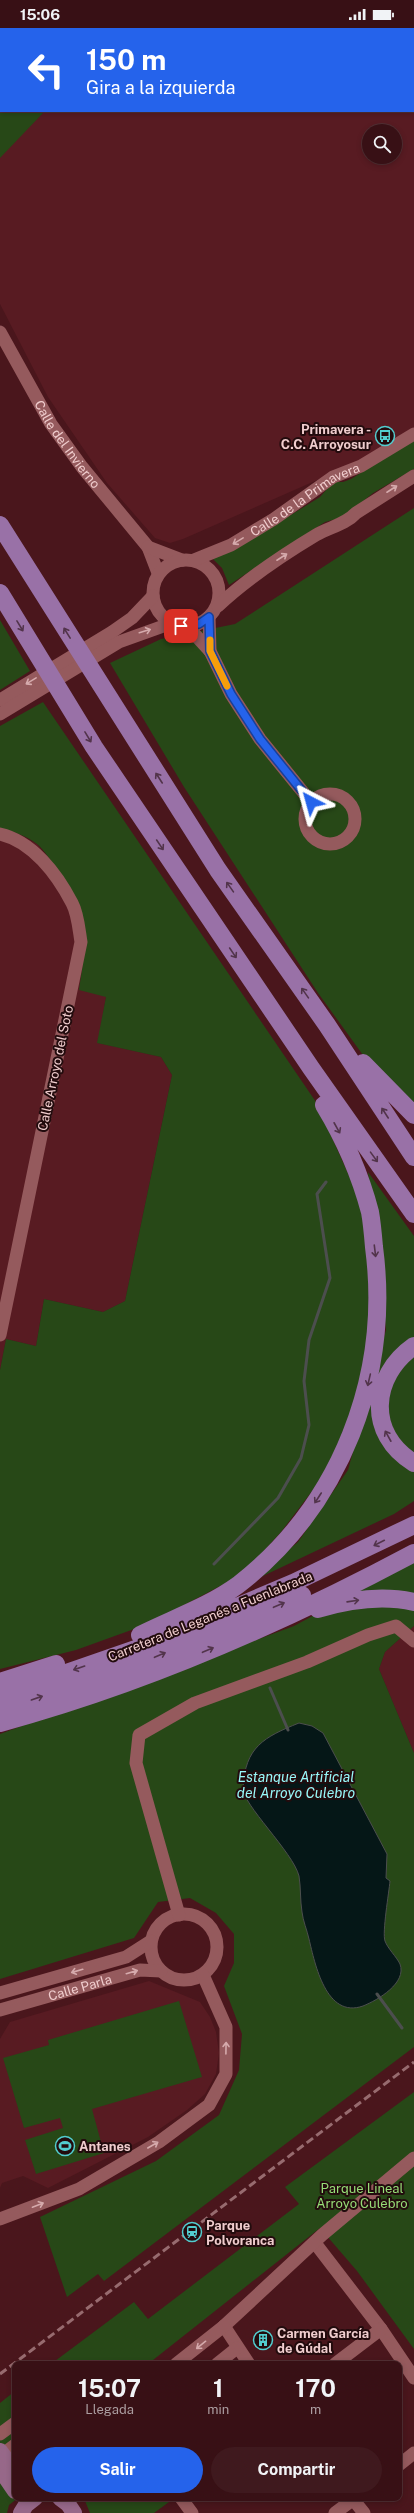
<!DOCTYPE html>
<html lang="es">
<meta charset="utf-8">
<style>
body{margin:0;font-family:"Public Sans",sans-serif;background:#3f191e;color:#f1f3f6;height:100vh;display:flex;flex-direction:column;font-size:15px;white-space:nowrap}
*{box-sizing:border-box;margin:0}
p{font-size:13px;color:#ab9da0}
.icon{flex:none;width:22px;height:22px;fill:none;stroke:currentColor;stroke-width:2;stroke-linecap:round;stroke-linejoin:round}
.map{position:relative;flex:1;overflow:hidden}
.drawer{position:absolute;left:12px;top:2333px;width:390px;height:140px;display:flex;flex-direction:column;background:#381015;border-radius:8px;box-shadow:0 2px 6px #0003,0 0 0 1px #523034}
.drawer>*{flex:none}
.hud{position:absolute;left:0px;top:0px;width:414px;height:84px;box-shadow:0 2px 6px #0003,0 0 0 1px #523034;background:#2563eb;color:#fff;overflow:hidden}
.fabs{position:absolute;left:362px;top:96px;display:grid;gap:8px}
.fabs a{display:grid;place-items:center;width:40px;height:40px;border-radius:50%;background:#381015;box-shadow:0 2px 6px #0003,0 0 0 1px #523034;font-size:20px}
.pin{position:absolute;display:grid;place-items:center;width:34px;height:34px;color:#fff;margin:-17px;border-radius:8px;box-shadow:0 2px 6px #0006}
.me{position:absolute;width:44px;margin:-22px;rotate:321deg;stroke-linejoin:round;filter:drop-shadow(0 0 3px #0008)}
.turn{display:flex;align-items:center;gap:14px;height:84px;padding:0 20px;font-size:18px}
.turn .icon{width:52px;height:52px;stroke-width:2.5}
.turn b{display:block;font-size:28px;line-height:34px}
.eta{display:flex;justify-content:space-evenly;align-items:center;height:68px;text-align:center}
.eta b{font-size:24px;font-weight:700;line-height:28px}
.primary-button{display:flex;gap:8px;margin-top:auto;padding:8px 20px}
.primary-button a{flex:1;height:46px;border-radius:24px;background:#2563eb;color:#fff;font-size:16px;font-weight:700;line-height:46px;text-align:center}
.primary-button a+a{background:#3f191e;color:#f1f3f6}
.status{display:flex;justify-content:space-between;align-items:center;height:28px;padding:0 20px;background:#381015;direction:ltr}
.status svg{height:11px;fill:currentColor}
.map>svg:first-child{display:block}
.built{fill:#581b22;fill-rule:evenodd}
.green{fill:#274817}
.water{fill:#051717;stroke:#4c4e4e}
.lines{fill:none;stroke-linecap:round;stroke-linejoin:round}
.stream{stroke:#4c4e4e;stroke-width:3}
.minor{stroke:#955a5d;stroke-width:13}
.major{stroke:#976889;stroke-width:16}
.highway{stroke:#9971a7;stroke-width:18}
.rail{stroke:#976b6f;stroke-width:3;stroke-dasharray:8 4;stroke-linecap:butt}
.oneway{stroke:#d5aaac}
.oneway2{stroke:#52344b}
.route-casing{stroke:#184099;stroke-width:10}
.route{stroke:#2563eb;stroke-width:7}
.slow{stroke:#f59e0b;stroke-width:7}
.labels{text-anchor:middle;stroke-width:4;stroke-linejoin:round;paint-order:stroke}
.poi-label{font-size:13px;font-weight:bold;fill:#f0cdce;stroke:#220b0d;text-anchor:start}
.street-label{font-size:13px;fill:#f0cdce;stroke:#220b0d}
.park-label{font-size:13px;fill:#96dd77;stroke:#220b0d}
.water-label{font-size:14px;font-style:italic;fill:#97f8f9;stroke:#220b0d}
</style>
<div class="status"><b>15:06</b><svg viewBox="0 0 49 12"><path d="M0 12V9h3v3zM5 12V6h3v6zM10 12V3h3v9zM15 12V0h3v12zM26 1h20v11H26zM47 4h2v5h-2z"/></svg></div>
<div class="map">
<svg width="414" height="2485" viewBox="0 0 414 2485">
<rect width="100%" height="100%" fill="#4a161c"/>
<path class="built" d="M0 0H414V401L365 431 183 511 170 515 155 510 107 455 48 369 0 276ZM1 1H413V83H1ZM369 103H395V129H369Z
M0 800 11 802 37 816 59 844 84 892 86 912 106 969 98 1015 161 1029 172 1047 125 1273 103 1284 44 1271 36 1318 6 1311 0 1342Z
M414 1598V1725L379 1641 385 1624Z
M149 1953 200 1974 210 1989 216 2004 219 2025 216 2046 205 2066 187 2082 148 2109 48 2160 23 2148 2 2155 0 2160V2011L10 1994Z"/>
<path class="green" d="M0 0 14 1H1V83H45L0 130Z
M414 412V441L373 465 344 489 325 494 229 557 222 540 213 531 239 519 320 469 333 454H343L351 451Z
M414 480V1077L368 1034 318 965 184 759 110 635 161 611 235 596Z
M0 592 30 643 0 662Z
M43 674 316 1074 360 1172 372 1252 368 1324 352 1392 325 1446 281 1504 243 1546 148 1596 76 1622 0 1641V1342L6 1311 36 1318 44 1271 103 1284 125 1273 172 1047 161 1029 97 1015 106 969 79 962C82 940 87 917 84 894 83 881 48 824 37 816 27 808 12 803 0 800V698Z
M368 1144 414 1208V1473L394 1486 246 1556 298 1514 348 1442 386 1302Z
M414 1533V1598L385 1624 379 1641 414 1725V2019L104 2253 98 2246 67 2269 40 2189 156 2133 219 2087 239 2042 242 2006 224 1958 234 1935V1906L216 1885 190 1870 158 1874 134 1910 0 1951V1706L294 1598Z
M179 1973 202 2049 92 2081 104 2125 36 2146 25 2112 63 2100 60 2090 24 2100 3 2030 49 2017 48 2012Z
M414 2064V2321L357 2243 320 2200 148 2336H51L134 2274 148 2291 299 2176 285 2159Z
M15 2363V2470H18L9 2477 7 2485H0V2375Z
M87 2470H166L169 2474 154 2485H90L85 2473Z"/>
<path class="water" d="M299 1695 312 1698 323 1705 387 1826 386 1850 390 1853C389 1864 382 1905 385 1913 388 1921 396 1928 400 1936 407 1955 378 1972 363 1978 326 1991 315 1936 309 1911 307 1902 303 1893 302 1884 300 1872 301 1860 299 1848 293 1824 242 1776 243 1760 245 1719 264 1709 299 1695Z"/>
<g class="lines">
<path class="stream" d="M214 1536 278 1470 301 1430 309 1397 304 1353 309 1312 330 1250 317 1166 326 1154
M270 1660 288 1702
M377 1966 402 2000"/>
<g class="minor">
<path id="s1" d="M0 304 51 396 82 439 148 519 158 545"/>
<path d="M148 519 182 532"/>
<circle cx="186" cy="565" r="33"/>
<path id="s2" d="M194 532 231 517 274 491 333 449 361 438 414 406"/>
<path d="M218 578C248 550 281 528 316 507 329 499 345 497 356 485L414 448"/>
<path d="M209 589 210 623 231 666 260 711 311 774"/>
<path d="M188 599 210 623"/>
<path d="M0 672 112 604 132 590 153 568"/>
<path d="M0 686 119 614 172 595"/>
<circle cx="330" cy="791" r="25"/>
<path d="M0 806C32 813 57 846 72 875 78 886 79 902 81 914L0 1307"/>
<circle cx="184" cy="1919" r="33"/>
<path d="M179 1887 136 1735 139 1707 195 1675 307 1634 368 1607 396 1598 414 1613"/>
<path d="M0 1965 126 1929 151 1913"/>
<path id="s3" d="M0 1982 140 1942 161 1943"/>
<path d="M0 2191 79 2161 159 2114 209 2077 226 2046V1999L203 1947"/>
<path d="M315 2215 381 2301 414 2350"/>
<path d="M224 2298 249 2336"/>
<path d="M176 2336 224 2298 322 2207 414 2130"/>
<path d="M217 2336 237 2320"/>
<path d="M335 2336 381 2301"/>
<path d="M0 2406 15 2395"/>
<path d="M3 2426 15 2417"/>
<path d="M399 2437 414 2425"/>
<path d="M181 2470 192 2485"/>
<path d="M352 2470 364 2485"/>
<path d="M335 2485 355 2470"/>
</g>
<path class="major" d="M0 2423 15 2443
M0 2441 15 2463
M60 2470 68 2476 74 2485
M21 2485 26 2477 35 2470"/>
<path class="highway" d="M0 497 218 842 327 997 414 1129
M0 565 94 719 311 1040 414 1186
M363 1035 414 1087
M414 1318C371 1348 366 1406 414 1435
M318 1581C348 1572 383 1567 414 1574
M140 1607C172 1591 209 1578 238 1557 341 1477 391 1348 374 1219 373 1207 372 1195 370 1184 360 1146 344 1110 324 1077
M0 1654 56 1636
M0 1668 150 1616 293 1555 414 1497
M0 1683 153 1630 302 1567
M0 1695C144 1656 283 1595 414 1525"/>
<path class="rail" d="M0 2346 414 2034"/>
</g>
<defs><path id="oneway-shaft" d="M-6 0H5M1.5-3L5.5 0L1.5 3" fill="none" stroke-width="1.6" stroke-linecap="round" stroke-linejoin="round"/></defs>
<g class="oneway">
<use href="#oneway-shaft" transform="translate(392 461) rotate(-33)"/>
<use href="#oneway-shaft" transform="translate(238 513) rotate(149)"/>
<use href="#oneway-shaft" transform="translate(282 529) rotate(-33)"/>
<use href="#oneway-shaft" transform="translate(145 603) rotate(-17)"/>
<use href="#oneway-shaft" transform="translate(31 653) rotate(149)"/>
<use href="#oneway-shaft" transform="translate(77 1943) rotate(164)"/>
<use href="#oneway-shaft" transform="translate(132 1944) rotate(-16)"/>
<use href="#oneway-shaft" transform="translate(226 2020) rotate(-89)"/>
<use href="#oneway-shaft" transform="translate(153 2117) rotate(-30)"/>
<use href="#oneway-shaft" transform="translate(38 2177) rotate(-21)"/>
<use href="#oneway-shaft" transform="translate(201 2317) rotate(141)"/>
</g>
<g class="oneway2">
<use href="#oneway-shaft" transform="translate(20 598) rotate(59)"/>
<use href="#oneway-shaft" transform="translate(67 605) rotate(-122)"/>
<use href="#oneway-shaft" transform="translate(88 709) rotate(59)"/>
<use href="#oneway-shaft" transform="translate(159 750) rotate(-123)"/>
<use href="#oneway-shaft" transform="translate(160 817) rotate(56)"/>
<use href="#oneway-shaft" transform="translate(230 859) rotate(-125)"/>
<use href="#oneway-shaft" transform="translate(233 925) rotate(56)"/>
<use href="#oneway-shaft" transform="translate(305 965) rotate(-125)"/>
<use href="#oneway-shaft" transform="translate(385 1085) rotate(-123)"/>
<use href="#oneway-shaft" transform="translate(337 1100) rotate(61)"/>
<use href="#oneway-shaft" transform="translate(374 1129) rotate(54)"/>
<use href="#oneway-shaft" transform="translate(375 1223) rotate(83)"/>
<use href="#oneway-shaft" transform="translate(369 1352) rotate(103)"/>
<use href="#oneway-shaft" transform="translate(388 1408) rotate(-119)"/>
<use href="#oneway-shaft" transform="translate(318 1470) rotate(123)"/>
<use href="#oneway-shaft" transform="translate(379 1515) rotate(153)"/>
<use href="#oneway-shaft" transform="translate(353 1573) rotate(-8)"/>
<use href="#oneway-shaft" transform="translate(279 1577) rotate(-23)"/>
<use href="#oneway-shaft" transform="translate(208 1622) rotate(-23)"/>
<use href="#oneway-shaft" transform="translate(160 1627) rotate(-23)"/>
<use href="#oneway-shaft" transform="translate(79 1640) rotate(161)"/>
<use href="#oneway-shaft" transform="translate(37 1670) rotate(-19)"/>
</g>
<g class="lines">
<g class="route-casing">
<path id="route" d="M181 598 199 596 209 589 210 623 231 666 260 711 311 774"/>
</g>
<use href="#route" class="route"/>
<path class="slow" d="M210 612V623L227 658"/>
</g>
<defs>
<g id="bus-ring" transform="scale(1)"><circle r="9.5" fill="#220b0d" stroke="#52cdcf" stroke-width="1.5"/><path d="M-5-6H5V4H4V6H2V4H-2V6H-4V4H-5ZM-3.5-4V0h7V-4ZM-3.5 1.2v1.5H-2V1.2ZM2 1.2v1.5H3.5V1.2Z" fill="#52cdcf"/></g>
<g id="stadium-ring" transform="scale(1)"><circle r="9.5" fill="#220b0d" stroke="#52cdcf" stroke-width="1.5"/><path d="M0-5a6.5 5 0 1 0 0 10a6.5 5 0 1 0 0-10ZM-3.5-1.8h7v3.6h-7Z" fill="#52cdcf"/></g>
<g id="station-ring" transform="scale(1)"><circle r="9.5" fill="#220b0d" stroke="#52cdcf" stroke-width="1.5"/><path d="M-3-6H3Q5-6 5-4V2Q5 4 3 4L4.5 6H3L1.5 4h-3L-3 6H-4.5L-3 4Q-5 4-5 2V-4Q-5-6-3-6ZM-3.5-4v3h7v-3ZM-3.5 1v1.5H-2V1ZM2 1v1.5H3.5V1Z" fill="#52cdcf"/></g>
<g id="building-ring" transform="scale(1)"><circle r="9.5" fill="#220b0d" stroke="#52cdcf" stroke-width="1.5"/><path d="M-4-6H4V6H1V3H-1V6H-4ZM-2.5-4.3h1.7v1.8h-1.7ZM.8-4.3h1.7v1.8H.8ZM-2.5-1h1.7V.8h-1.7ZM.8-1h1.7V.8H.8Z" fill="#52cdcf"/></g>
</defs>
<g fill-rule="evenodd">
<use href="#bus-ring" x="385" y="408"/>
<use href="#stadium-ring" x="65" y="2118"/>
<use href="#station-ring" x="192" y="2204"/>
<use href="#building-ring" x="263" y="2312"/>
</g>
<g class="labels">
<g class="poi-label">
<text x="371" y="406" text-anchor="end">Primavera -<tspan x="371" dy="15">C.C. Arroyosur</tspan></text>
<text x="79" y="2123">Antanes</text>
<text x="206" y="2202">Parque<tspan x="206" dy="15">Polvoranca</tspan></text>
<text x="277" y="2310">Carmen García<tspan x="277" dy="15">de Gúdal</tspan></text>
</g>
<g class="street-label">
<text dy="5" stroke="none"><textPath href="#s1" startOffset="131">Calle del Invierno</textPath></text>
<text dy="5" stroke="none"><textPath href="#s2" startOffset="127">Calle de la Primavera</textPath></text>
<text transform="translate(55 1040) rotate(-78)" y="5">Calle Arroyo del Soto</text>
<text transform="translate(210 1588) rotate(-22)" y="5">Carretera de Leganés a Fuenlabrada</text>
<text dy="5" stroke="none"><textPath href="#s3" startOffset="83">Calle Parla</textPath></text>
</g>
<g class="park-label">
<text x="362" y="2165">Parque Lineal<tspan x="362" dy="15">Arroyo Culebro</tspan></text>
</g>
<g class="water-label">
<text x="296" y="1754">Estanque Artificial<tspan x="296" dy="16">del Arroyo Culebro</tspan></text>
</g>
</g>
</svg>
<div class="fabs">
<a><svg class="icon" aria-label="search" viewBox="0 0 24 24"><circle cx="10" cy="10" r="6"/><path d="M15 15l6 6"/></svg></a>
</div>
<div class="pin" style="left:181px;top:598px;background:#d93025"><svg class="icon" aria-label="arrive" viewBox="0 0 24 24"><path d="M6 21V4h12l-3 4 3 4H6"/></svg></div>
<svg class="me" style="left:311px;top:774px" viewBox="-20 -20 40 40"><path d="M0-17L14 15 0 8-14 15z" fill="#2563eb" stroke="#fff" stroke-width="4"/></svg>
<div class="hud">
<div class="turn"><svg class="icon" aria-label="left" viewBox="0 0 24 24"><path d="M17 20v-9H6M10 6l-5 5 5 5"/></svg><div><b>150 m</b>Gira a la izquierda</div></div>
</div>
<section class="drawer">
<div class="eta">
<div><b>15:07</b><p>Llegada</p></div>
<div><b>1</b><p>min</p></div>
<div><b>170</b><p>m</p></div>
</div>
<div class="primary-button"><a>Salir</a><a>Compartir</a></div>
</section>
</div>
